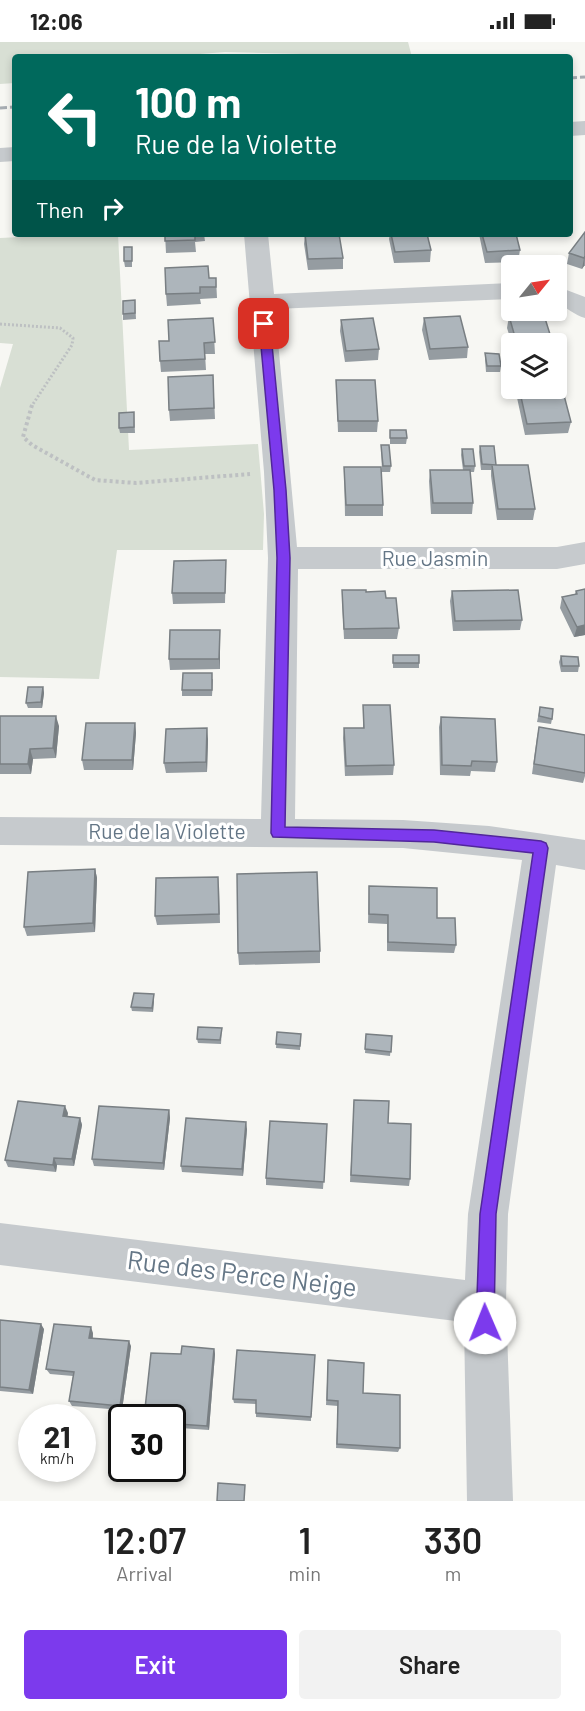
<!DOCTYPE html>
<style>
body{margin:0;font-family:Barlow,sans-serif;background:#f2f2f2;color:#222;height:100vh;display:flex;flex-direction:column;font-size:22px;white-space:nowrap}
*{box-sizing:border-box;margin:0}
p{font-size:20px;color:#767676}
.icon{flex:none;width:33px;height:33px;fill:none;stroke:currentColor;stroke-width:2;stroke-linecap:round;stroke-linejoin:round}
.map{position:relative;height:1459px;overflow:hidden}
.side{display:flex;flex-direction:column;background:#fff;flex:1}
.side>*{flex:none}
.banner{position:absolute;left:12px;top:12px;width:561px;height:183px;border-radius:6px;box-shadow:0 3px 9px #0003;background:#00695c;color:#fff;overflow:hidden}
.needle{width:39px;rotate:60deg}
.buttons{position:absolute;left:501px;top:213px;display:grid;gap:12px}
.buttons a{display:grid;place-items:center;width:66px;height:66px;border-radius:6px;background:#fff;box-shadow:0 3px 9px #0003;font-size:30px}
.speed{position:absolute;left:18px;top:1362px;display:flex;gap:12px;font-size:30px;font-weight:700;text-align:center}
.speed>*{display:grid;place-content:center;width:78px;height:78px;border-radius:50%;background:#fff;box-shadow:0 3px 9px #0003;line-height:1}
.speed small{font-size:15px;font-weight:400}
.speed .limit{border:3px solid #111;border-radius:9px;background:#fff;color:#111}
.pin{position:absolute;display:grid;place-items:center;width:51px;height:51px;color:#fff;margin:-26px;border-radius:12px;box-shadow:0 3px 9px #0006}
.me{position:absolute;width:66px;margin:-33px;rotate:359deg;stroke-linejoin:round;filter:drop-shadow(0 0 4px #0008)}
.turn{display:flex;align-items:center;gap:21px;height:126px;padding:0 24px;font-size:27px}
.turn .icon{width:78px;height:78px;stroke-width:2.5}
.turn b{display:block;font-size:42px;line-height:51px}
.then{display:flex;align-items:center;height:57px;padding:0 24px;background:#0003;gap:12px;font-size:22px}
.eta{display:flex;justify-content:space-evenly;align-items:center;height:102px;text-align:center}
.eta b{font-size:36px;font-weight:600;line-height:42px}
.action{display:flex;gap:12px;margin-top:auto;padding:12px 24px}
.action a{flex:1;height:69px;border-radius:6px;background:#7c3aed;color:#fff;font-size:24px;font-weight:600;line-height:69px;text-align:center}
.action a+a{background:#f2f2f2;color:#222}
.status{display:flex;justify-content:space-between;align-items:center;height:42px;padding:0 30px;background:#fff;direction:ltr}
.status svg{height:16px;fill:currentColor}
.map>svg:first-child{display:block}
.green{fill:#d8dfd4}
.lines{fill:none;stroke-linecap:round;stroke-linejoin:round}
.path-far1{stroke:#bdc0c2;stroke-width:3;stroke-dasharray:2 2;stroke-linecap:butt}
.path{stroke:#bdc0c2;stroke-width:4;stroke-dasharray:3 3;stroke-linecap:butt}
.minor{fill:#c6cacd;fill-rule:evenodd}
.rail{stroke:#a6acb2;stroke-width:3;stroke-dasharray:7 3;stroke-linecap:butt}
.wall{fill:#959ca1}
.shaded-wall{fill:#797f83}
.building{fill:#adb5bb;stroke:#797f83;stroke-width:1.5}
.route{fill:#7c3aed;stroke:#51269a;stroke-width:1.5}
.labels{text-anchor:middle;stroke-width:6;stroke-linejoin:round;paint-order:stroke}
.street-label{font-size:21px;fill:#647686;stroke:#fff}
.near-street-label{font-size:26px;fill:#647686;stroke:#fff}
</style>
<div class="status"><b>12:06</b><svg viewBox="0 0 49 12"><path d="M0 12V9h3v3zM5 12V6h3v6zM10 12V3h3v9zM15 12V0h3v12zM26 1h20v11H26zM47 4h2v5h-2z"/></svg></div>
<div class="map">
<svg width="585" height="1459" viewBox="0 0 585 1459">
<rect width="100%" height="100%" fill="#f7f7f3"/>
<path class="green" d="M0 0H408L412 15 225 10 163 15H15V41L0 42Z
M82 192H118L129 408 258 402 264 472 263 508H117L99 637 0 635V346L13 302 0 301V196Z"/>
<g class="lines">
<path class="path-far1" d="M0 282 60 286 73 296 72 303 31 365"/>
<path class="path" d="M32 363 23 395 32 403 95 438 136 441 250 432"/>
<path class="minor" d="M585 79V93L570 94V80Z
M15 105V119L0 120V106Z
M244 192H268L274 252 512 241V257L275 267 297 505H557L585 500V522L557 527H298L295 777 403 778 489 784 585 798V828L556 823 508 1172 506 1261 513 1459H467L464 1280 0 1223V1181L465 1238 468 1172 522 818 403 806 0 803V775L261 777 268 516 264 430Z
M556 244 585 255V276C574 273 567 265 556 261Z"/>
<path class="rail" d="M570 36 585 35
M0 66 15 65"/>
</g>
<path class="wall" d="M585 190V224H584L582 227 567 222 569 211Z
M165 192H204L205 199 195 200 196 210 166 211Z
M305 192 343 216V227L308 228 304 202Z
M390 192H427L431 208 430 220 394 221 389 197Z
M479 192H516L520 208 518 220 485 221Z
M132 211V225H125L124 219Z
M209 236H216L217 256 200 257 201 262 167 264 166 252Z
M135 258 136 277 123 278V272Z
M509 274 553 302H512L507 286Z
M213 276 215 312H205L206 328 161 330 160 319 169 299Z
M424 276 468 305 467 316 429 318 422 288Z
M341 278 379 307 378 318 345 320 340 289Z
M485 311 501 324 500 330H486L485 317Z
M213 333 215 377 170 379 169 368Z
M336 338 378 379 377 390H338Z
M516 346H556L571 380 568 391 525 393 516 351Z
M134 370 135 391H120L119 386Z
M390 388 407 396 406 402H390Z
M381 403 391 424 390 430H382Z
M480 404 535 467 533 478H497L491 434V428H481L479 410Z
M462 407 475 424 474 430H470L473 461 472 472H431L429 439 430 428H463L461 413Z
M344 425 383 463V474H345Z
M226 518 225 561 173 562 172 551Z
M585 547V593L574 595 560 566 562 555 575 552 576 549Z
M342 548 366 550 386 556 399 586 397 597H344L342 558Z
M452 549 522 578 520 588 453 589 450 559Z
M220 598V627L170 628 169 617Z
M393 613 419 621V626H393Z
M561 614 579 624 578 630H561L559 620Z
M213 637 212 654H182V648Z
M43 645 44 651 42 666H28L26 661Z
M363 663 394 723 393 733 345 734 343 696 344 686H363Z
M540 665 552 677 551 682 537 680Z
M0 674 59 684 56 716 33 717 31 732H0Z
M441 675 497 720 495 730 471 729 470 734 440 733 439 685Z
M135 681 136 691 133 728H84L82 718Z
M539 685 585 693V734L583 741 532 732 537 695Z
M208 697 207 730 166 731 164 721Z
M95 827 97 836 95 890 27 894 24 885Z
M219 844 220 881 157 883 155 874Z
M369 844 437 876 456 903 454 911 387 909V882L368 881Z
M320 909V921L239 923 238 911Z
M154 957 153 970 132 969 131 965Z
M222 986 221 1002 198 1001 197 997Z
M277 990 301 992 300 1008 276 1006Z
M366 992 392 994 390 1014 365 1011Z
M354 1058 388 1081 410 1137 409 1144 350 1140Z
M169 1068 170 1076 164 1128 94 1124 92 1117Z
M68 1071 67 1075 80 1076 82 1083 74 1124 57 1123 56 1130 8 1125 5 1118Z
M327 1082 323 1147 266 1143V1136Z
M247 1087 243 1134 182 1130 181 1124Z
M0 1278 44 1287 33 1352 0 1349Z
M93 1291V1296L131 1304 122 1368 72 1364 69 1359 73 1334 50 1332 46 1327Z
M214 1307 215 1312 209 1388 180 1386 177 1418H172V1376L181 1312Z
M237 1308 311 1375V1379L256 1375V1362L234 1361 233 1357Z
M328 1318 363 1351 400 1406 398 1410 336 1406 338 1364 326 1363Z"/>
<path class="shaded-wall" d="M585 214 584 224 582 227 584 216Z
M585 583V593L574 595 577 585Z
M220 588V627L219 617Z
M43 645 44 651 42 666 41 660Z
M56 674 59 684 56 716 53 706Z
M135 681 136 691 133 728 132 718Z
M207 686 208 697 207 730 206 720Z
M30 707 33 717 31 732 28 722Z
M95 827 97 836 95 890 93 881Z
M154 952V957L153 970 152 966Z
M65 1064 68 1071 66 1082 63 1074Z
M169 1068 170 1076 164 1128 163 1121Z
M80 1076 82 1083 74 1124 72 1117Z
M246 1080 247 1087 243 1134 242 1127Z
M54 1116 57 1123 56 1130 53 1123Z
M41 1282 44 1287 33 1352 29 1348Z
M91 1285 93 1291 92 1301 89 1296Z
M129 1299 131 1304 122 1368 120 1364Z
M214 1307 215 1312 209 1388 207 1384Z
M178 1382 180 1386 177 1418 175 1415Z"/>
<path class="building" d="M585 190V214L584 216 569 211Z
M165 192H195V198L165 199Z
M305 192H339L343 216 308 217Z
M391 192H427L431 208 395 210Z
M482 192H516L520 208 487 210Z
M124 205H132V219H124Z
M208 224 209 236H216V245H200V251L166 252 165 226Z
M135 258V271L123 272V259Z
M544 273 553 302H517L509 274Z
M460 274 468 305 430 307 424 276Z
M213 276 215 300 204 301 205 317 160 319 159 299H169L168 278Z
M373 276 379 307 346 309 341 278Z
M485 311 499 312 501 324H487Z
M213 333 214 366 169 368 168 335Z
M336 338H375L378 379H338Z
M560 338 571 380 527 382 519 346H556V339Z
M134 370V385L119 386V371Z
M390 388H406L407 396H390Z
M381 403H389L391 424H383Z
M480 404H494L496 423 482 422Z
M462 407H473L475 424H464Z
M492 423H528L535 467H498Z
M344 425H381L383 463H346Z
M430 428H470L473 461H433Z
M226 518 225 551H172L174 519Z
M585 547V583L577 585 562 555 577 552 576 549Z
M342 548H366V550L385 549 386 556H396L399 586 344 587Z
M518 548 522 578 455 579 452 549Z
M170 588H220L219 617H169Z
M393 613H419V621H393Z
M561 614 578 615 579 624H562Z
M183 631H212V648H182Z
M28 645H43L41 660 26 661Z
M363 663H390L394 723 346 724 344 686H364Z
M540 665 553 667 552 677 539 674Z
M0 674H56L53 706 30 707 28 722H0Z
M441 675 495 677 497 720 472 719 471 724 442 723Z
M86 681H135L132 718H82Z
M539 685 585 693V731L534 722Z
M207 686 206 720 164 721 166 687Z
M95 827 93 881 24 885 28 830Z
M317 830 320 909 238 911 237 832Z
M218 835 219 872 155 874 156 836Z
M369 844 437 846V876H455L456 903 388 900V873L369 872Z
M134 951 154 952 152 966 131 965Z
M198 985 222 986 220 998 197 997Z
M277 990 301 992 300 1004 276 1002Z
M366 992 392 994 391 1010 365 1007Z
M354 1058 389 1059 388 1081 411 1082 410 1137 351 1133Z
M18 1059 65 1064 63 1074 80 1076 72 1117 54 1116 53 1123 5 1118Z
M99 1064 169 1068 163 1121 92 1117Z
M186 1076 246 1080 242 1127 181 1124Z
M270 1079 327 1082 324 1140 266 1136Z
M0 1278 41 1282 29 1348 0 1345Z
M54 1282 91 1285 89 1296 129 1299 120 1364 69 1359 74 1330 46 1327Z
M182 1304 214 1307 207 1384 178 1382 175 1415 172 1414V1376H144L151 1311 181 1312Z
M237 1308 315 1313 311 1375 256 1371V1358L233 1357Z
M328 1318 364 1321 363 1351 400 1353V1406L337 1402 338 1359 327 1358Z
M27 1401H32V1417L24 1416Z
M218 1441 245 1443 244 1459H217Z"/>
<path class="route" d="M264 279 270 282 286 448 290 516 285 785 434 788 541 799 546 801 548 806 496 1172 494 1281 491 1287 485 1290 479 1287 476 1281 480 1172 533 811 434 800 273 795 271 791 277 516 274 448 259 282Z"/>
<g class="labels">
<g class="street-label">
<text x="435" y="524">Rue Jasmin</text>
<text x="167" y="797">Rue de la Violette</text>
</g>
<g class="near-street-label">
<text transform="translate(242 1232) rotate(7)" y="9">Rue des Perce Neige</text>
</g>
</g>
</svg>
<div class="buttons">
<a><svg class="needle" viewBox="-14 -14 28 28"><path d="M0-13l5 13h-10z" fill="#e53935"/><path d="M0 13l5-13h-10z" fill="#767676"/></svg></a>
<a><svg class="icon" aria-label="layers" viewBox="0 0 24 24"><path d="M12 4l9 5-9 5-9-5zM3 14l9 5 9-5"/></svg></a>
</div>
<div class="speed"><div>21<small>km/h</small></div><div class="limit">30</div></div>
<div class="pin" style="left:264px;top:282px;background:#d93025"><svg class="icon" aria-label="arrive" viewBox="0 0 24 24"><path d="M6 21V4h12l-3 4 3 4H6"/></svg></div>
<svg class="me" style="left:485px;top:1281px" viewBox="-20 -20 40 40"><circle r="19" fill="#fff"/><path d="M0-13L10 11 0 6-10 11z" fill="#7c3aed"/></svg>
<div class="banner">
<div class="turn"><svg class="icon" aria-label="left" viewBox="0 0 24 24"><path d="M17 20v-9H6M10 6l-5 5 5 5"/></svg><div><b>100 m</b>Rue de la Violette</div></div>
<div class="then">Then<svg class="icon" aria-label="right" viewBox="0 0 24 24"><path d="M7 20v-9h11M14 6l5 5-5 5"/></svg></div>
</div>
</div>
<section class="side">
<div class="eta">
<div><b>12:07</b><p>Arrival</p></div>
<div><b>1</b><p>min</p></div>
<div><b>330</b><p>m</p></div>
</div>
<div class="action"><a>Exit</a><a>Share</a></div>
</section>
